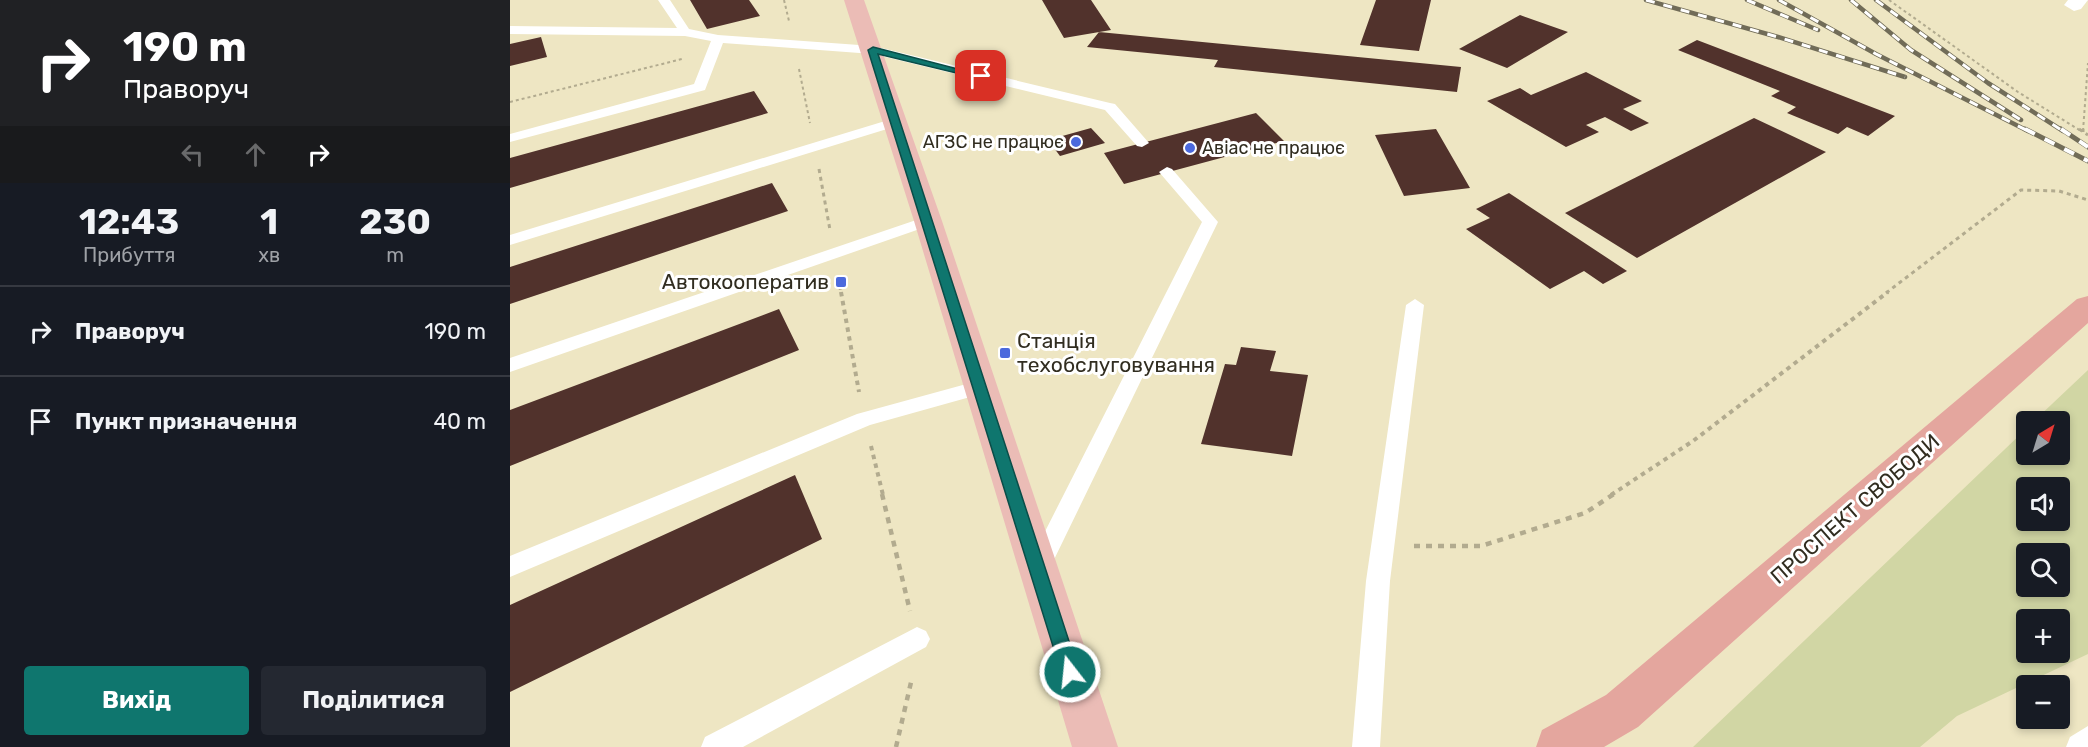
<!DOCTYPE html>
<html lang="uk">
<meta charset="utf-8">
<style>
body{margin:0;font-family:Rubik,sans-serif;background:#242831;color:#f1f3f6;height:100vh;display:flex;flex-direction:column;font-size:22px;white-space:nowrap}
*{box-sizing:border-box;margin:0}
p{font-size:20px;color:#9ea1a6}
.icon{flex:none;width:33px;height:33px;fill:none;stroke:currentColor;stroke-width:2;stroke-linecap:round;stroke-linejoin:round}
.map{position:relative;flex:1;overflow:hidden}
.side{display:flex;flex-direction:column;background:#171b24;width:510px}
.side>*{flex:none}
.top-card{background:#202124;color:#fff;overflow:hidden}
.needle{width:39px;rotate:38deg}
.buttons{position:absolute;left:1506px;top:411px;display:grid;gap:12px}
.buttons a{display:grid;place-items:center;width:54px;height:54px;border-radius:6px;background:#171b24;box-shadow:0 3px 9px #0003;font-size:30px}
.pin{position:absolute;display:grid;place-items:center;width:51px;height:51px;color:#fff;margin:-26px;border-radius:12px;box-shadow:0 3px 9px #0006}
.me{position:absolute;width:66px;margin:-33px;rotate:344deg;stroke-linejoin:round;filter:drop-shadow(0 0 4px #0008)}
.turn{display:flex;align-items:center;gap:21px;height:126px;padding:0 24px;font-size:27px}
.turn .icon{width:78px;height:78px;stroke-width:2.5}
.turn b{display:block;font-size:42px;line-height:51px}
.lanes{display:flex;align-items:center;height:57px;padding:0 24px;background:#0003;justify-content:center;gap:30px;direction:ltr}
.lanes .off{opacity:.35}
.eta{display:flex;justify-content:space-evenly;align-items:center;height:102px;text-align:center}
.eta b{font-size:36px;font-weight:700;line-height:42px}
.primary-button{display:flex;gap:12px;margin-top:auto;padding:12px 24px}
.primary-button a{flex:1;height:69px;border-radius:6px;background:#0f766e;color:#fff;font-size:24px;font-weight:700;line-height:69px;text-align:center}
.primary-button a+a{background:#242831;color:#f1f3f6}
ul{padding:0;list-style:none}
li{display:flex;align-items:center;gap:18px;height:90px;padding:0 24px;border-top:2px solid #363941}
li div{flex:1}
li b{display:block;font-size:22px}
li em{font-style:normal}
main{display:flex;flex:1;min-height:0}
.map>svg:first-child{display:block}
.green{fill:#d1d6a4;fill-rule:evenodd}
.building{fill:#51322c}
.lines{fill:none;stroke-linecap:round;stroke-linejoin:round}
.path-far3{stroke:#b2ab8f;stroke-width:2;stroke-dasharray:3 3;stroke-linecap:butt}
.path-far2{stroke:#b2ab8f;stroke-width:3;stroke-dasharray:4 4;stroke-linecap:butt}
.path-far1{stroke:#b2ab8f;stroke-width:4;stroke-dasharray:4.5 4.5;stroke-linecap:butt}
.path{stroke:#b2ab8f;stroke-width:4.5;stroke-dasharray:6 6;stroke-linecap:butt}
.service{fill:#fff;fill-rule:evenodd}
.minor{fill:#fff;fill-rule:evenodd}
.primary{fill:#ebbcb6;fill-rule:evenodd}
.trunk{fill:#e4a69e;fill-rule:evenodd}
.rail-far1-casing{stroke:#716c58;stroke-width:4.5}
.rail-casing{stroke:#716c58;stroke-width:5}
.rail-far1{stroke:#fff;stroke-width:3;stroke-dasharray:9;stroke-linecap:butt}
.rail{stroke:#fff;stroke-width:4;stroke-dasharray:11;stroke-linecap:butt}
.route{fill:#0f766e;stroke:#0a4d48;stroke-width:1.5}
.poi-dot{fill:#4b69dd;stroke:#fff;stroke-width:2}
.labels{text-anchor:middle;stroke-width:6;stroke-linejoin:round;paint-order:stroke}
.far-poi-label{font-size:18px;fill:#312d20;stroke:#fff;text-anchor:end}
.poi-label{font-size:21px;fill:#312d20;stroke:#fff;text-anchor:end}
.street-label{font-size:21px;fill:#312d20;stroke:#fff}
</style>
<main>
<section class="side">
<div class="top-card">
<div class="turn"><svg class="icon" aria-label="right" viewBox="0 0 24 24"><path d="M7 20v-9h11M14 6l5 5-5 5"/></svg><div><b>190 m</b>Праворуч</div></div>
<div class="lanes"><svg class="icon off" aria-label="left" viewBox="0 0 24 24"><path d="M17 20v-9H6M10 6l-5 5 5 5"/></svg><svg class="icon off" aria-label="ahead" viewBox="0 0 24 24"><path d="M12 20V5M6 11l6-6 6 6"/></svg><svg class="icon" aria-label="right" viewBox="0 0 24 24"><path d="M7 20v-9h11M14 6l5 5-5 5"/></svg></div>
</div>
<div class="eta">
<div><b>12:43</b><p>Прибуття</p></div>
<div><b>1</b><p>хв</p></div>
<div><b>230</b><p>m</p></div>
</div>
<ul>
<li><svg class="icon" aria-label="right" viewBox="0 0 24 24"><path d="M7 20v-9h11M14 6l5 5-5 5"/></svg><div><b>Праворуч</b></div><em>190 m</em></li>
<li><svg class="icon" aria-label="arrive" viewBox="0 0 24 24"><path d="M6 21V4h12l-3 4 3 4H6"/></svg><div><b>Пункт призначення</b></div><em>40 m</em></li>
</ul>
<div class="primary-button"><a>Вихід</a><a>Поділитися</a></div>
</section>
<div class="map">
<svg width="1578" height="747" viewBox="0 0 1578 747">
<rect width="100%" height="100%" fill="#eee6c3"/>
<path class="green" d="M1578 370V654L1447 716 1410 747H1183L1516 429V454H1550V422L1524 421ZM1516 488H1550V520H1516ZM1516 554H1550V586H1516ZM1516 620H1550V652H1516Z"/>
<path class="building" d="M180 0H239L250 16 197 29Z
M532 0H581L601 30 554 38Z
M866 0H921L909 51 850 45Z
M1010 15 1058 32 997 68 949 49Z
M589 32 951 67 947 92 704 67 708 60 577 47Z
M31 37 37 57 0 66V44Z
M1187 40 1385 116 1358 136 1337 127 1328 134 1277 113 1286 107 1261 96 1270 91 1168 50Z
M1076 72 1132 101 1113 109 1139 123 1121 131 1095 117 1076 125 1089 132 1056 147 977 101 1010 88 1021 95Z
M244 91 258 113 0 188V158Z
M746 113 774 141 614 184 594 153Z
M1244 118 1316 152 1127 258 1055 213Z
M581 128 595 143 550 156 538 140Z
M926 129 960 188 894 196 865 135Z
M262 183 278 211 0 304V267Z
M999 193 1117 271 1093 284 1074 271 1040 289 956 229 980 218 966 209Z
M269 309 289 350 0 466V410Z
M731 347 766 351 760 371 798 375 782 456 691 444 715 364 726 365Z
M285 475 312 539 0 692V605Z"/>
<g class="lines">
<path class="path-far3" d="M274 0 279 21
M1379 0 1508 92 1571 131
M289 69 300 123
M0 102 172 59
M1573 131 1578 63"/>
<path class="path-far2" d="M1569 129 1578 135
M1573 132V129
M309 169 320 230
M328 278 331 293
M1376 293 1511 190 1549 191 1578 200"/>
<path class="path-far1" d="M331 292 349 392
M361 446 373 495
M1101 495 1183 441 1378 292"/>
<path class="path" d="M372 494 400 611
M904 546H971L1075 513 1104 494
M386 747 402 678"/>
<path class="service" d="M148 0H160L179 29 208 35 363 46 600 103 605 104 639 143 632 147 627 146 595 110 363 54 213 43 195 90 0 142V134L184 84 201 41 175 36 0 34V26L167 28Z
M385 118 390 119V125L0 245V235Z
M657 167 662 169 708 222 537 574 529 577 521 574 517 567 692 222 649 172Z
M418 216 426 221 424 224 0 372V358Z
M905 299 914 305 880 581 870 747H842L856 581 896 305Z
M471 380 478 382 481 387 478 392 360 425 0 577V556L347 414Z
M407 627 416 631 420 639 416 647 233 747H191L195 737Z
M1578 726V747H1556L1560 737Z"/>
<path class="minor" d="M1578 0 1571 9 1564 11 1554 5 1558 0Z"/>
<path class="primary" d="M334 0H354L432 221 608 747H562L404 221Z"/>
<path class="trunk" d="M1578 296V323L1128 727 1094 747H1026L1032 730 1096 695 1567 299Z"/>
<g class="rail-far1-casing">
<path id="rail-far1" d="M1136 0 1268 37 1395 77
M1237 0 1308 30
M1269 0 1366 54 1518 131
M1341 0 1401 50 1511 120
M1366 0 1478 83 1553 131"/>
</g>
<g class="rail-casing">
<path id="rail" d="M1515 129 1578 161
M1551 129 1578 147"/>
</g>
<use href="#rail-far1" class="rail-far1"/>
<use href="#rail" class="rail"/>
</g>
<path class="route" d="M363 47 475 76 471 79 368 54 569 672 567 678 560 680 554 678 551 672 358 50Z"/>
<g class="poi-dot">
<circle cx="566" cy="142" r="6"/>
<circle cx="680" cy="148" r="6"/>
<rect x="325" y="276" width="12" height="12" rx="3"/>
<rect x="489" y="347" width="12" height="12" rx="3"/>
</g>
<g class="labels">
<g class="far-poi-label">
<text x="554" y="148">АГЗС не працює</text>
<text x="692" y="154" text-anchor="start">Авіас не працює</text>
</g>
<g class="poi-label">
<text x="319" y="289">Автокооператив</text>
<text x="507" y="348" text-anchor="start">Станція<tspan x="507" dy="24">техобслуговування</tspan></text>
</g>
<g class="street-label">
<text transform="translate(1345 509) rotate(-41)" y="7">ПРОСПЕКТ СВОБОДИ</text>
</g>
</g>
</svg>
<div class="buttons">
<a><svg class="needle" viewBox="-14 -14 28 28"><path d="M0-13l5 13h-10z" fill="#e53935"/><path d="M0 13l5-13h-10z" fill="#9ea1a6"/></svg></a>
<a><svg class="icon" aria-label="sound" viewBox="0 0 24 24"><path d="M4 9h4l5-4v14l-5-4H4zM17 9q2 3 0 6"/></svg></a>
<a><svg class="icon" aria-label="search" viewBox="0 0 24 24"><circle cx="10" cy="10" r="6"/><path d="M15 15l6 6"/></svg></a>
<a>+</a>
<a>−</a>
</div>
<div class="pin" style="left:471px;top:76px;background:#d93025"><svg class="icon" aria-label="arrive" viewBox="0 0 24 24"><path d="M6 21V4h12l-3 4 3 4H6"/></svg></div>
<svg class="me" style="left:560px;top:672px" viewBox="-20 -20 40 40"><circle r="17" fill="#0f766e" stroke="#fff" stroke-width="3"/><path d="M0-11L8 9 0 5-8 9z" fill="#fff"/></svg>
</div>
</main>
